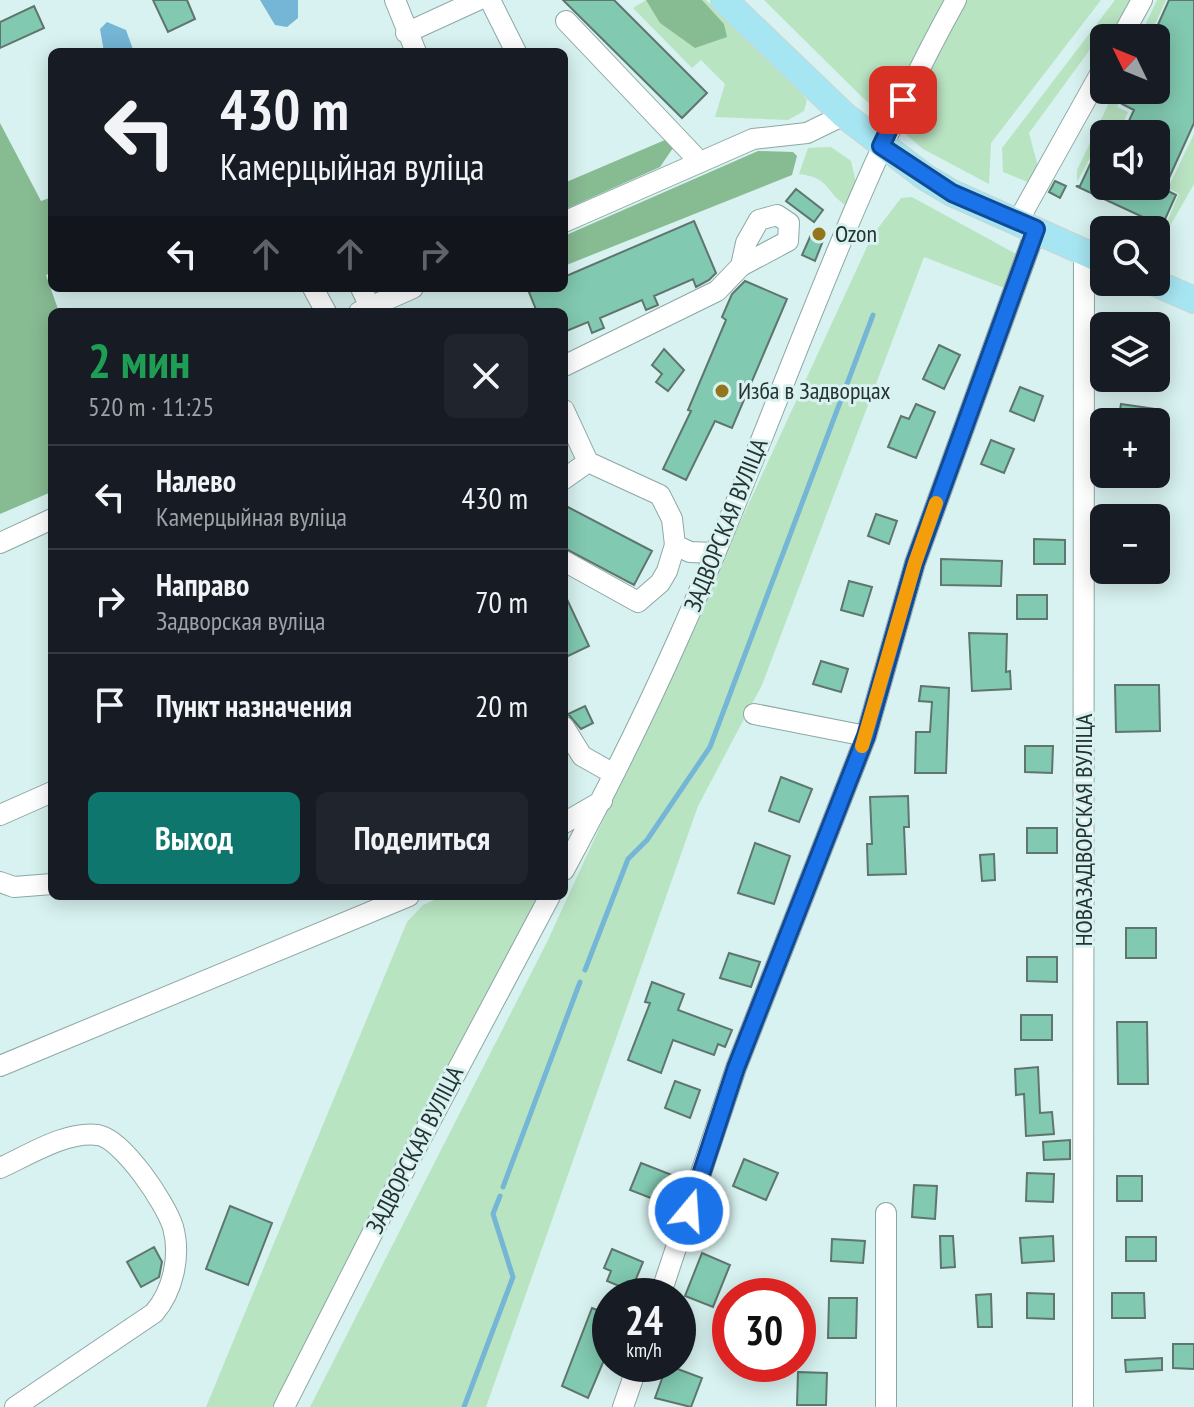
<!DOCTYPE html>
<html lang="ru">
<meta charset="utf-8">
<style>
body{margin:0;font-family:"PT Sans Narrow",sans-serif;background:#20242c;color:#f1f3f6;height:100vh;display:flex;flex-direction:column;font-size:30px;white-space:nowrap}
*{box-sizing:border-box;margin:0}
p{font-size:26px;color:#9ea1a6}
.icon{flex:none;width:44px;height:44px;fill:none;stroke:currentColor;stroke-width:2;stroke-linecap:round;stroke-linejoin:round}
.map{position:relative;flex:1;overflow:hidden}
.sheet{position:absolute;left:48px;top:308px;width:520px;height:592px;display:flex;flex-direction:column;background:#171b24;border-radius:12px;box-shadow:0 4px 20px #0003}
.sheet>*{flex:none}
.top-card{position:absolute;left:48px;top:48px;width:520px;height:244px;border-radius:12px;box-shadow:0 4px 20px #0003;background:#171b24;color:#f1f3f6;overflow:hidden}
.needle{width:52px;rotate:313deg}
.tools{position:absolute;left:1090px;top:24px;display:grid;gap:16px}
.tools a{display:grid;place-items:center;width:80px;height:80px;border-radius:12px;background:#171b24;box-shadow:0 4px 20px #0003;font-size:40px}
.speed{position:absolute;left:592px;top:1278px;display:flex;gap:16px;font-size:40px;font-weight:700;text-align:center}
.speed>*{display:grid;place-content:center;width:104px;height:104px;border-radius:50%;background:#171b24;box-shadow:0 4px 20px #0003;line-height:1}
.speed small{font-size:20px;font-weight:400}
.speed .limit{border:12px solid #d22;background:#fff;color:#111}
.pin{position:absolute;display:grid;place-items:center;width:68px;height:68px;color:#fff;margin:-34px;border-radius:16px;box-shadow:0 4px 12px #0006}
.me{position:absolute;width:88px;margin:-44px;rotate:18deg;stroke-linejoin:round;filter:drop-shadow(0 0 6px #0008)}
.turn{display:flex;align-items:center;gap:28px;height:168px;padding:0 40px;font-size:36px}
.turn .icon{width:104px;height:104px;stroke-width:2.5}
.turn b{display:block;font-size:56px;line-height:68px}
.lanes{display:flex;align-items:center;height:76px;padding:0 40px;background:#0003;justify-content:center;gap:40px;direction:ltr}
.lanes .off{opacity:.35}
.round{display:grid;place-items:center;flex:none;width:84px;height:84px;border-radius:12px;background:#20242c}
.summary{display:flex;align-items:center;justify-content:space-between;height:136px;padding:0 40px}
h1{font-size:48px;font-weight:700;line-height:60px;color:#1e9e55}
.button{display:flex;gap:16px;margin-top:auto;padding:16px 40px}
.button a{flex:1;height:92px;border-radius:12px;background:#0f766e;color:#fff;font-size:32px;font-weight:700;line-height:92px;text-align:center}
.button a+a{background:#20242c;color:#f1f3f6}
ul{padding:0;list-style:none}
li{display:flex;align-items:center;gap:24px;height:104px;padding:0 40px;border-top:2px solid #363941}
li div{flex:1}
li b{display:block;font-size:30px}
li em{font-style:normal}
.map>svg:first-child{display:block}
.green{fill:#b9e4c2}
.forest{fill:#87bb92}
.water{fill:#75b5d6}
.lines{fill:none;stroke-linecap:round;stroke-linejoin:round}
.stream{stroke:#75b5d6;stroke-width:5}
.building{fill:#81c9b0;stroke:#5f756d;stroke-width:2}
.minor-casing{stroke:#8da7a5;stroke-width:22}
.major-casing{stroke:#cfd2d1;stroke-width:28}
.minor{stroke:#fff;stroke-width:20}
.major{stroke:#a6e6f2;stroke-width:26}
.route-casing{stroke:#114b97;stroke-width:20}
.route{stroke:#1a73e8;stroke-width:14}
.slow{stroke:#f59e0b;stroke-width:14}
.poi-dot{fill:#92751c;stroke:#d7f2f0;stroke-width:3}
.labels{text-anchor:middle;stroke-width:6;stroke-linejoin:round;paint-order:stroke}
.poi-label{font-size:24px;fill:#263130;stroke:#d7f2f0;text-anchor:start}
.street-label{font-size:24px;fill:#263130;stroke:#d7f2f0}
</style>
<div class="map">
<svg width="1194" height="1407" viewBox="0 0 1194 1407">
<rect width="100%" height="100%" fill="#d7f2f0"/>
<path class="green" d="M646 0H706L799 91 807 100 804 111 788 120 715 117 725 84 701 60 692 68 633 8Z
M764 0H1101L991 143 989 184 923 149 861 96Z
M1115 0H1137L1117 34 1094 44 1029 133 1039 170 1030 183 1003 172 1002 148Z
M1157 0H1166L1149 38H1139Z
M1115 90H1125L1117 107 1128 112 1118 134H1104V156L1093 152 1077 182V170Z
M1194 134V184L1170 226 1166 224 1179 194 1168 188Z
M831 147 851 161 856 183 847 206C824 192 832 178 799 174L808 148Z
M912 197 1020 256 1007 289 924 257 762 685 698 806 486 1407H310L547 942 872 236 901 198Z
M443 896H540L278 1407H206L407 922 423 905Z"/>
<path class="forest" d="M646 0H702L724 24 727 37 695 48 660 23Z
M0 123 41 201 52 197V272L46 275 59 312H52V485L49 493 0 514Z
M665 140 673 148 660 167 564 210V183Z
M758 151 793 152 797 156 792 175 564 266V236Z"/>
<path class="water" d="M260 0H298V18L287 27 275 25Z
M107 22 126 30 134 52H104L100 29Z"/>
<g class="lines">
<path class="stream" d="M585 970 628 859 647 840 710 747 873 315
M503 1187 580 982
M464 1407 513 1277 493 1214 500 1196"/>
</g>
<path class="building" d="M153 0H187L195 19 168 32Z
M563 0H614L707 93 682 118Z
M1169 0H1194V123L1164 189 1176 195 1162 226 1076 186H1080L1094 156 1104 161V186H1156V134H1123L1134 110 1122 104 1128 90H1156V38H1152Z
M34 6 44 28 0 48V22Z
M1055 181 1066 186 1060 198 1049 192Z
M796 189 823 210 814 222 786 201Z
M694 221 716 273 709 280 696 287 693 279 654 296 658 305 646 310 642 300 600 318 604 328 592 333 588 322 564 332V312H537L529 292 538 288H564V277Z
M814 228 826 233 815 261 802 255Z
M745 281 787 299 732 428 715 421 686 480 663 469 691 411 688 410 726 320 722 317 732 294Z
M939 345 960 355 944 389 923 379Z
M664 349 684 370 668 391 656 382 662 374 652 365Z
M1020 387 1043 396 1034 421 1010 411Z
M916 404 935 412 916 458 888 447 901 416 909 419Z
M1121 404 1156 409 1154 422H1118Z
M991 440 1014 449 1004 473 981 464Z
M564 505 652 551 634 585 564 548Z
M876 514 897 521 889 544 868 536Z
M1034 539 1065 540V564H1034Z
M941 559 1002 561 1001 586 941 585Z
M849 581 872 587 863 616 841 610Z
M564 593 589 646 564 658Z
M1017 595H1047V619H1017Z
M969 633 1007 634 1006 672 1010 671 1011 689 972 691Z
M821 661 848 669 841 692 813 684Z
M1115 685H1159L1160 731 1116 732Z
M921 686 949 688 946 773H915L916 732H930L932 702 919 701Z
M585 706 593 723 581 729 568 714Z
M1025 746H1053L1052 773 1025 772Z
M781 777 812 789 799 822 769 811Z
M908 796 909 827H904L906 874 868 875 867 844H872L870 797Z
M1027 828H1057V853H1027Z
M755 843 790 856 774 904 738 893Z
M994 854 995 880 982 881 980 855Z
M1126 928H1156V958H1126Z
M729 953 760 962 751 987 720 978Z
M1027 957H1057V982L1027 981Z
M652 982 684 994 678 1010 732 1030 725 1047 718 1044 714 1055 673 1040 661 1073 628 1060 650 1003 645 1002Z
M1021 1015H1052V1040H1021Z
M1117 1022H1147L1148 1084H1118Z
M1038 1067 1040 1113 1052 1112 1054 1134 1026 1136 1024 1094 1016 1095 1015 1069Z
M675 1081 700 1090 690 1118 665 1108Z
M1070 1140V1159L1044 1160 1043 1142Z
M744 1159 778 1173 766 1200 733 1186Z
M641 1163 672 1175 661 1202 630 1190Z
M1027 1173 1054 1174 1053 1202 1026 1201Z
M1117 1176H1142V1201H1117Z
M914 1185 937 1186 935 1219 912 1217Z
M230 1206 272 1223 248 1285 206 1269Z
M940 1236H953L955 1267 941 1268Z
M1053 1236 1054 1261 1022 1263 1020 1238Z
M1126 1237H1156V1261H1126Z
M832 1239 865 1241 863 1263 831 1261Z
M154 1247 162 1262 159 1277 141 1287 127 1262Z
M612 1249 643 1262 631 1291 607 1281 611 1271 604 1268Z
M702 1253 730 1265 713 1307 685 1296Z
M1027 1293 1054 1294V1319L1027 1318Z
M1112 1293H1144L1145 1318H1112Z
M991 1294 992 1327H978L976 1295Z
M829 1298H857L856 1338H828Z
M592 1308 610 1315V1346L588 1398 562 1386Z
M1173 1344H1194V1369L1173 1368Z
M1162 1358V1370L1126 1372 1125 1360Z
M667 1365 702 1378 691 1407 655 1398Z
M798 1372 827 1373 826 1405H797Z"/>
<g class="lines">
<g class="minor-casing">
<path id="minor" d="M395 0 416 52
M490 0 516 52
M566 21 700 162
M406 33 478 0
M1121 38 1142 0
M1018 221 1104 67
M564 222 753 139 807 133 844 115
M313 288 326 312
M361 288 370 307
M359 312 413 288
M564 366 717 291 741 266 788 241 789 223 777 215 759 220 746 243 741 266
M564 410 588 462
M564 479 588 462 660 495 672 519 675 545 667 571 660 583 638 602 564 561
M0 543 52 519
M675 545 690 552 714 553
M754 714 866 736
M564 727 582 756 614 774
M0 815 52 792
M564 823 602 801
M564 870C605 794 644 716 679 637 774 426 843 203 956 0
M0 882 14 887 52 884
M0 1066 409 896
M0 1168C29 1155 65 1131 98 1135 123 1139 166 1204 173 1227 181 1256 173 1291 154 1313L15 1407
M660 1296 736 1068 866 736 915 563 1036 229
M284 1407 408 1163 550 896
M623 1407 638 1364
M886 1407V1213
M1083 1407 1084 252"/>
</g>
<g class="major-casing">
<path id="major" d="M724 0 844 115 925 177 952 193 1104 261
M1153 282 1194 300"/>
</g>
<use href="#minor" class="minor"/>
<use href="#major" class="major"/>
</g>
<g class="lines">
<g class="route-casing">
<path id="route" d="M689 1211 736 1068 866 736 915 563 1036 229 952 193 881 146 903 100"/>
</g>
<use href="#route" class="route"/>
<path class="slow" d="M862 746 915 563 936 503"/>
</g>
<g class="poi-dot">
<circle cx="819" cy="234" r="8"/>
<circle cx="722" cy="391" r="8"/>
</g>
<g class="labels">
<g class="poi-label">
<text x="835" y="242">Ozon</text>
<text x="738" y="399">Изба в Задворцах</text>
</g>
<g class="street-label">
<text transform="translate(726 525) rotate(-68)" y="8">ЗАДВОРСКАЯ ВУЛІЦА</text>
<text transform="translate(1084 830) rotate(-90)" y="8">НОВАЗАДВОРСКАЯ ВУЛІЦА</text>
<text transform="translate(415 1150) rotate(-63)" y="8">ЗАДВОРСКАЯ ВУЛІЦА</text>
</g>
</g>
</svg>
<div class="tools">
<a><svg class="needle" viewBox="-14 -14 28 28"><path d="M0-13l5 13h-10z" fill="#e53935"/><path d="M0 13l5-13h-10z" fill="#9ea1a6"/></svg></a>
<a><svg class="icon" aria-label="sound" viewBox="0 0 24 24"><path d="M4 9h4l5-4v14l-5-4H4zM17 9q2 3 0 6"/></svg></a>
<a><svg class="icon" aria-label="search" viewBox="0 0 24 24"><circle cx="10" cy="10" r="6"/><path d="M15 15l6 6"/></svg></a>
<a><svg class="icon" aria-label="layers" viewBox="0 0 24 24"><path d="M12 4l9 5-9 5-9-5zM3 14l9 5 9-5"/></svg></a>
<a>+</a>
<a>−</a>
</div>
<div class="speed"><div>24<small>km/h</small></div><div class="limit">30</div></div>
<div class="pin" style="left:903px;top:100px;background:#d93025"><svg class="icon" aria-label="arrive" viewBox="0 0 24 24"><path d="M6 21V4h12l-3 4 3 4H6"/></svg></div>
<svg class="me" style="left:689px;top:1211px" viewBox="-20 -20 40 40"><circle r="17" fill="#1a73e8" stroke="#fff" stroke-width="3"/><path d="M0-11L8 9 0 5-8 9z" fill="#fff"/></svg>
<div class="top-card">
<div class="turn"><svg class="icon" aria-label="left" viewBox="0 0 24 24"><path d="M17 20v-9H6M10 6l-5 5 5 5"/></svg><div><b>430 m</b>Камерцыйная вуліца</div></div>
<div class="lanes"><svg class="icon" aria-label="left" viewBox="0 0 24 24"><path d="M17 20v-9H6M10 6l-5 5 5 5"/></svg><svg class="icon off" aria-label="ahead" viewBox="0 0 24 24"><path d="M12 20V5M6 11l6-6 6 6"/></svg><svg class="icon off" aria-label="ahead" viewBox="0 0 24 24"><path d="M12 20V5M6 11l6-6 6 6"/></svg><svg class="icon off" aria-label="right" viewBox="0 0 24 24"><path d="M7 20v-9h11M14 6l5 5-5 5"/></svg></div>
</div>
<section class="sheet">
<div class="summary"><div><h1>2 мин</h1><p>520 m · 11:25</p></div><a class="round"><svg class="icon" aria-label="close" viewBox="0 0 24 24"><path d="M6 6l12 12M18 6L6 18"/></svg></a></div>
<ul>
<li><svg class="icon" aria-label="left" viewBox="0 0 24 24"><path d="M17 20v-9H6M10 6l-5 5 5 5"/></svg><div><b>Налево</b><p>Камерцыйная вуліца</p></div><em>430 m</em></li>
<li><svg class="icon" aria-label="right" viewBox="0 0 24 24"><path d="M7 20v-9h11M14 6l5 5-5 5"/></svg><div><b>Направо</b><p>Задворская вуліца</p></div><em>70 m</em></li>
<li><svg class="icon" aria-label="arrive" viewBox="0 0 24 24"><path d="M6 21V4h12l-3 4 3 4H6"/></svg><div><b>Пункт назначения</b></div><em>20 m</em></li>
</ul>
<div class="button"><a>Выход</a><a>Поделиться</a></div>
</section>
</div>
